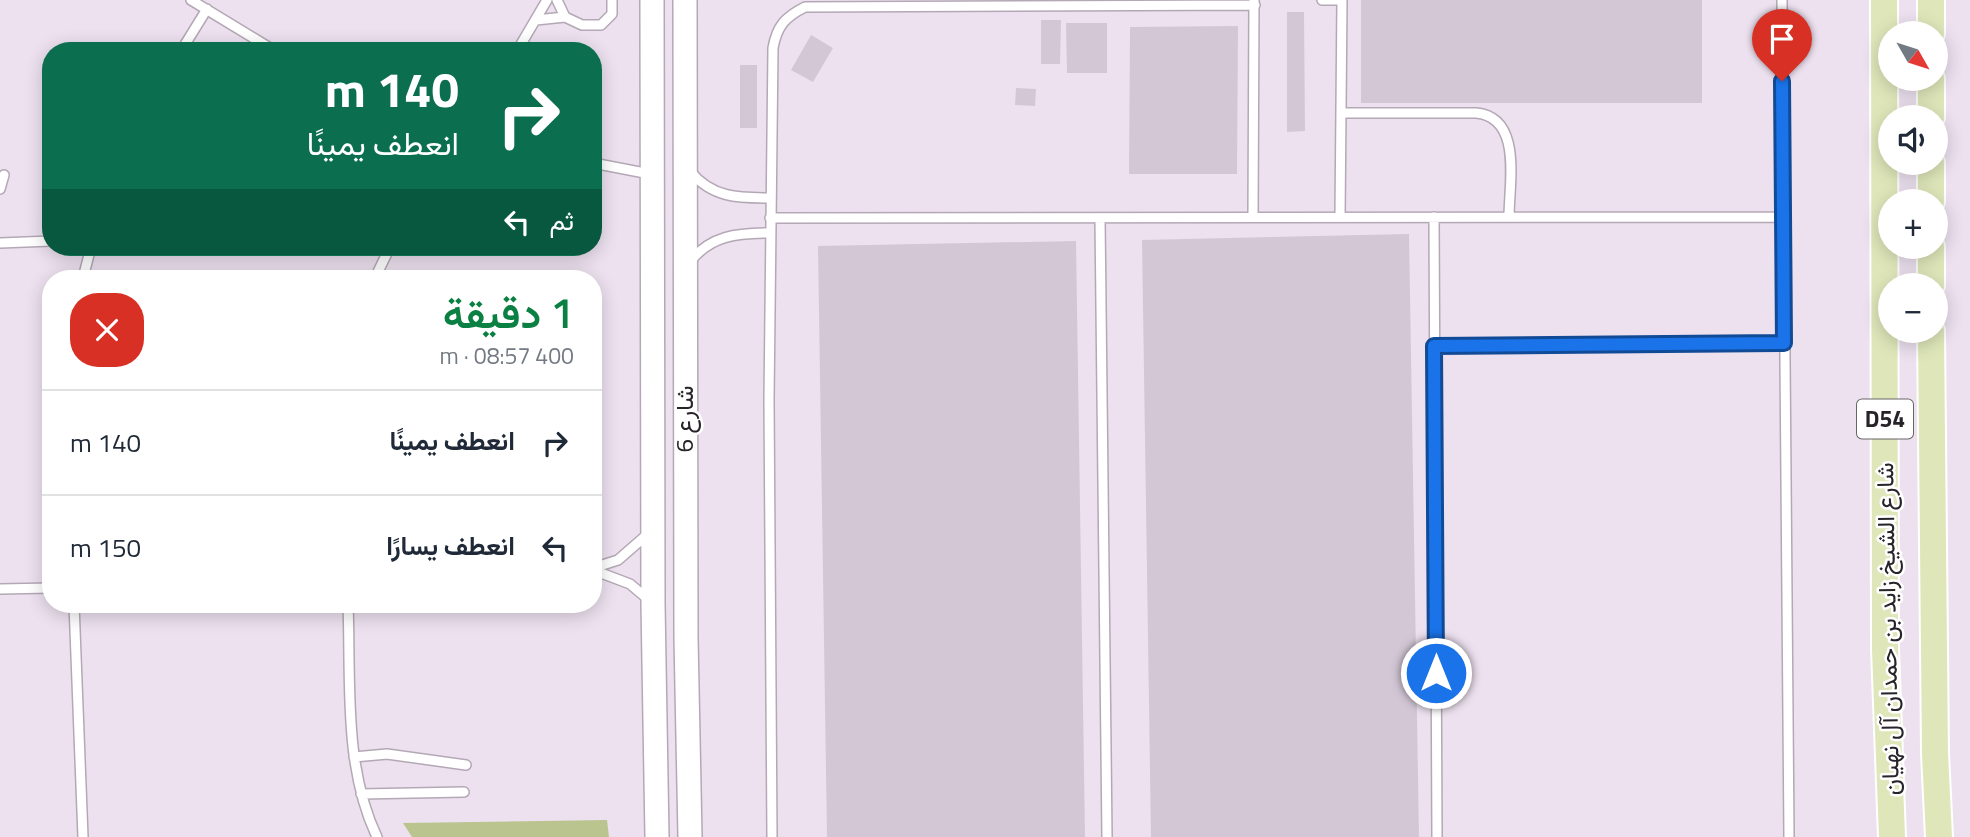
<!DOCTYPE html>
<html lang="ar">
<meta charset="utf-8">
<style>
body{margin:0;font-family:"Titillium Web",Vazirmatn,sans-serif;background:#f2f2f3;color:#1f2937;direction:rtl;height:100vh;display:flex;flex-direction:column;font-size:26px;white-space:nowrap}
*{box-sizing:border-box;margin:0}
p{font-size:23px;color:#747a83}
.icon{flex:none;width:38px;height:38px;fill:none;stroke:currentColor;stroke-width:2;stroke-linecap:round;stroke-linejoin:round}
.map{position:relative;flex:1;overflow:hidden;direction:ltr}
.details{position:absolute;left:42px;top:270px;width:560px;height:343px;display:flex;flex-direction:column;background:#fff;border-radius:28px;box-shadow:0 4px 18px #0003;direction:rtl}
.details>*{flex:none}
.banner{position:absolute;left:42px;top:42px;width:560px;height:214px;border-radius:28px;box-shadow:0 4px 18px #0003;direction:rtl;background:#0b6e4f;color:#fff;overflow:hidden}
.needle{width:46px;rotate:129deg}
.buttons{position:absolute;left:1878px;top:21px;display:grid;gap:14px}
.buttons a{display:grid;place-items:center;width:70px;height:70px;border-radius:50%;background:#fff;box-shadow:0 4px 18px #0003;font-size:35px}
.pin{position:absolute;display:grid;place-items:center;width:60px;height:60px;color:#fff;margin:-72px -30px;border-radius:50% 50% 50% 0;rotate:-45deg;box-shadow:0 0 7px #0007}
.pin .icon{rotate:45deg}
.me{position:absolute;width:77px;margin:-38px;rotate:0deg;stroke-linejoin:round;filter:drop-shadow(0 0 5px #0008)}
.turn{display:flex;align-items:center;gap:24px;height:147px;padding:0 28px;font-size:32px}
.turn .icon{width:91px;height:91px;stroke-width:2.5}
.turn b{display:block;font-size:49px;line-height:60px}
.then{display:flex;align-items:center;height:66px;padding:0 28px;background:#0003;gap:14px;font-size:26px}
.round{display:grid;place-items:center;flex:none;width:74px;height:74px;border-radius:28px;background:#f2f2f3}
.overview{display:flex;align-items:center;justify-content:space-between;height:119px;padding:0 28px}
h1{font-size:42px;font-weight:600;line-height:52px;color:#0b8043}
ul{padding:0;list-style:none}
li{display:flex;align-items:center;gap:21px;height:105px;padding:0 28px;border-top:2px solid #e0e1e3}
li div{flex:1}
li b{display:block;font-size:26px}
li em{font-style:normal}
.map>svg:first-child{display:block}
.green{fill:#bac48e}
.building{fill:#d3c7d6}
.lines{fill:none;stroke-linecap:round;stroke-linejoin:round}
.lane-casing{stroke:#b4a8b6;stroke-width:12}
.secondary-casing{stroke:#b4a8b6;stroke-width:26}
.primary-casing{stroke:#fff;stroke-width:30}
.lane{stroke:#fff;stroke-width:9}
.secondary{stroke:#fff;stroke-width:23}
.primary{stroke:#dfe7ba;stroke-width:26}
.route-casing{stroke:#114b97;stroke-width:18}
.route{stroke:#1a73e8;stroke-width:12}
.labels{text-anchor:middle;stroke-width:5;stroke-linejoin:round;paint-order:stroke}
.shield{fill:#fff;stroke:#686568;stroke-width:2}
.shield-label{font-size:23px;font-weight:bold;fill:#272328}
.street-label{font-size:24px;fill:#272328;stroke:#fff}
</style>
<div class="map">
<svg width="1970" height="837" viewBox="0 0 1970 837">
<rect width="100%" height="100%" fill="#ede1ef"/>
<path class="green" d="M607 820 609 837H412L403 823Z"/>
<path class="building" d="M1361 0H1702V103H1361Z
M1287 12H1304L1305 131 1287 132Z
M1041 20H1061L1060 64H1041Z
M1066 23H1107V73H1067Z
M1238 26 1237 174H1129L1130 27Z
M811 35 833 48 813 82 791 70Z
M740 65H757V128H740Z
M1016 88 1036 89 1035 106 1015 105Z
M1409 234 1419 837H1151L1142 240Z
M1076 241 1085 837H827L818 246Z"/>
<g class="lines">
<g class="lane-casing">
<path id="lane" d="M191 0 275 51
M557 0 565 17
M1322 0H1342
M1782 0 1789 837
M536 20 565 17 582 25H601L612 14V0
M181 51 207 9
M517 51 547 0
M1341 113H1476C1523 117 1509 184 1509 217
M593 163 650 174
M690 171C712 198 738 198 771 198
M0 189 4 175
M1253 217 1254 0
M1340 217 1342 0
M1434 217 1437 837
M770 218 1782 217
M1100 218 1107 837
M0 243 51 241
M689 263C710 235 738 233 770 233
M83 278 91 247
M375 278 390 247
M1434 346 1784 343
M593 568 618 560 649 533
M593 570 630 584 649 600
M0 589 51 588
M74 604 83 837
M348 604C351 680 343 766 377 837
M354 757 387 754 466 765
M361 794 464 792
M772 837 769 400 773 48C777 26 785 17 805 7L1255 5"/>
</g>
<g class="secondary-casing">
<path id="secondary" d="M652 0 653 604 657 837
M685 0 686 638 690 837"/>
</g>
<g class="primary-casing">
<path id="primary" d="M1884 0 1885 649 1892 837
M1931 0V33
M1931 79V117
M1931 163V201
M1931 247V285
M1931 331 1935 754 1939 837"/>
</g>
<use href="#lane" class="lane"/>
<use href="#secondary" class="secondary"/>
<use href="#primary" class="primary"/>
</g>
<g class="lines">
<g class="route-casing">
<path id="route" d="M1436 673 1434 346 1784 343 1782 81"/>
</g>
<use href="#route" class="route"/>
</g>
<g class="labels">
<rect class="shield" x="1857" y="399.5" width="56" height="39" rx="5"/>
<g class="shield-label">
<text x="1885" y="427">D54</text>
</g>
<g class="street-label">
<text transform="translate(685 419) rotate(-90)" y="8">شارع 6</text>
<text transform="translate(1888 629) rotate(-91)" y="8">شارع الشيخ زايد بن حمدان آل نهيان</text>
</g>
</g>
</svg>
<div class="buttons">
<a><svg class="needle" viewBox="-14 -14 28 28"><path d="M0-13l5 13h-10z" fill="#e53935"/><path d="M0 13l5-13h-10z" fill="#747a83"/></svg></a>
<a><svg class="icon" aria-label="sound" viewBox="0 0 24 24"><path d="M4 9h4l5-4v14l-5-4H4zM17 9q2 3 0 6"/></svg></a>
<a>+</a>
<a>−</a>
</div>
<div class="pin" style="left:1782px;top:81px;background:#d93025"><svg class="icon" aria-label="arrive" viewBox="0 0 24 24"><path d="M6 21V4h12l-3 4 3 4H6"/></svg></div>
<svg class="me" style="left:1436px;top:673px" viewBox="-20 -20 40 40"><circle r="17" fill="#1a73e8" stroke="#fff" stroke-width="3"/><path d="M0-11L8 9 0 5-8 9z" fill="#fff"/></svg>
<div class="banner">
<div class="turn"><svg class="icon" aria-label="right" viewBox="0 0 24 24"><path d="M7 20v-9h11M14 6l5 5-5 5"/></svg><div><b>140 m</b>انعطف يمينًا</div></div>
<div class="then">ثم<svg class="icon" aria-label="left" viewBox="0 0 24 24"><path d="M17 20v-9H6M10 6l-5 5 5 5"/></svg></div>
</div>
<section class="details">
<div class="overview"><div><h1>1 دقيقة</h1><p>400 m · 08:57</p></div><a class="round" style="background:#d93025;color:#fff"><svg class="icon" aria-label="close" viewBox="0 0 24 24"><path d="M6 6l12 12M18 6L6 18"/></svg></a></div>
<ul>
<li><svg class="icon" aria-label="right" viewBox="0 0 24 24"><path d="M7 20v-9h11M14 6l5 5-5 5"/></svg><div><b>انعطف يمينًا</b></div><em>140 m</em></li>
<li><svg class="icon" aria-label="left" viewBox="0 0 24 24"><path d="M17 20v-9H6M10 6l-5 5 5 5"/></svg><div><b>انعطف يسارًا</b></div><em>150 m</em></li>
</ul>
</section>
</div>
